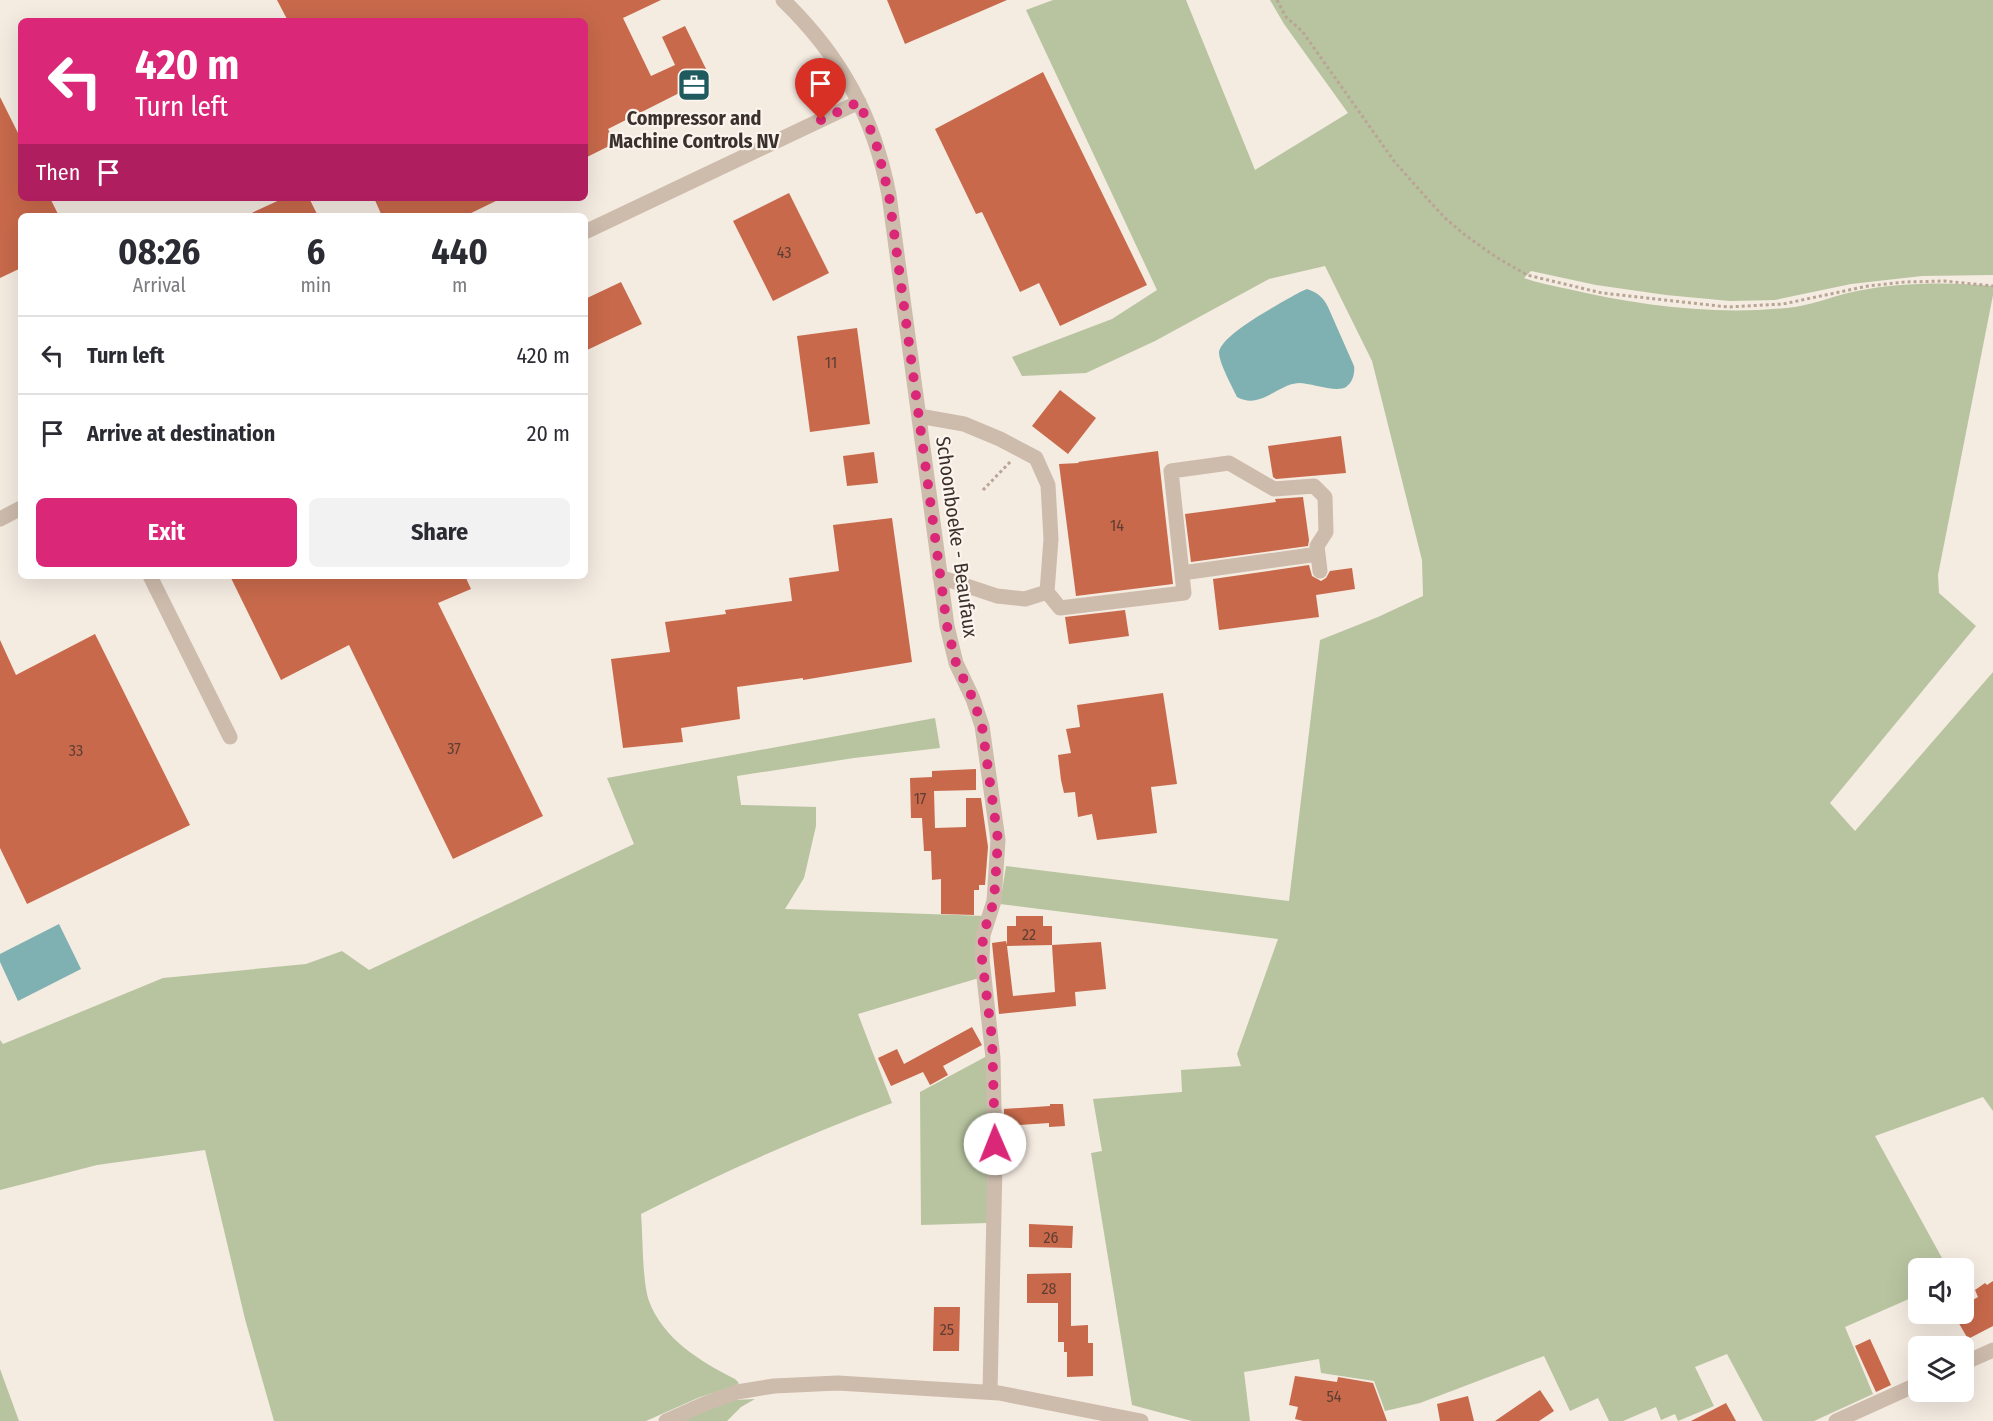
<!DOCTYPE html>
<style>
body{margin:0;font-family:"Fira Sans Condensed",sans-serif;background:#f2f2f3;color:#2b2b33;height:100vh;display:flex;flex-direction:column;font-size:22px;white-space:nowrap}
*{box-sizing:border-box;margin:0}
p{font-size:20px;color:#7c7c81}
.icon{flex:none;width:33px;height:33px;fill:none;stroke:currentColor;stroke-width:2;stroke-linecap:round;stroke-linejoin:round}
.map{position:relative;flex:1;overflow:hidden}
.sheet{position:absolute;left:18px;top:213px;width:570px;height:366px;display:flex;flex-direction:column;background:#fff;border-radius:9px;box-shadow:0 6px 24px #0002}
.sheet>*{flex:none}
.top-card{position:absolute;left:18px;top:18px;width:570px;height:183px;border-radius:9px;box-shadow:0 6px 24px #0002;background:#db2777;color:#fff;overflow:hidden}
.fabs{position:absolute;left:1908px;top:1258px;display:grid;gap:12px}
.fabs a{display:grid;place-items:center;width:66px;height:66px;border-radius:9px;background:#fff;box-shadow:0 6px 24px #0002;font-size:30px}
.pin{position:absolute;display:grid;place-items:center;width:51px;height:51px;color:#fff;margin:-62px -26px;border-radius:50% 50% 50% 0;rotate:-45deg;box-shadow:0 0 6px #0007}
.pin .icon{rotate:45deg}
.me{position:absolute;width:66px;margin:-33px;rotate:359deg;stroke-linejoin:round;filter:drop-shadow(0 0 4px #0008)}
.turn{display:flex;align-items:center;gap:21px;height:126px;padding:0 18px;font-size:27px}
.turn .icon{width:78px;height:78px;stroke-width:2.5}
.turn b{display:block;font-size:42px;line-height:51px}
.then{display:flex;align-items:center;height:57px;padding:0 18px;background:#0003;gap:12px;font-size:22px}
.eta{display:flex;justify-content:space-evenly;align-items:center;height:102px;text-align:center}
.eta b{font-size:36px;font-weight:700;line-height:42px}
.action{display:flex;gap:12px;margin-top:auto;padding:12px 18px}
.action a{flex:1;height:69px;border-radius:9px;background:#db2777;color:#fff;font-size:24px;font-weight:700;line-height:69px;text-align:center}
.action a+a{background:#f2f2f3;color:#2b2b33}
ul{padding:0;list-style:none}
li{display:flex;align-items:center;gap:18px;height:78px;padding:0 18px;border-top:2px solid #e1e1e2}
li div{flex:1}
li b{display:block;font-size:22px}
li em{font-style:normal}
.map>svg:first-child{display:block}
.green{fill:#b8c4a0}
.water{fill:#7fb0b2}
.building{fill:#c8694b;fill-rule:evenodd}
.lines{fill:none;stroke-linecap:round;stroke-linejoin:round}
.path{stroke:#b9a596;stroke-width:3;stroke-dasharray:3 3;stroke-linecap:butt}
.minor{stroke:#cdbbac;stroke-width:15}
.route{stroke:#db2777;stroke-width:10;stroke-dasharray:0 18}
.labels{text-anchor:middle;stroke-width:4.5;stroke-linejoin:round;paint-order:stroke}
.number-label{font-size:16px;fill:#5e3e33}
.poi-label{font-size:20px;font-weight:bold;fill:#3b302b;stroke:#fbf5ee}
.street-label{font-size:20px;fill:#3b302b;stroke:#fbf5ee}
</style>
<div class="map">
<svg width="1993" height="1421" viewBox="0 0 1993 1421">
<rect width="100%" height="100%" fill="#f4ebe1"/>
<path class="green" d="M1053 0H1186L1255 170 1348 113 1284 24 1270 0H1993V275L1922 276 1851 284 1775 300 1730 301 1666 295 1596 285 1531 271 1524 278C1538 283 1554 286 1568 289 1641 306 1719 316 1795 307 1815 304 1836 295 1857 291 1901 282 1949 282 1993 286V295L1938 575 1939 593 1976 626 1830 803 1855 831 1993 672V1111L1983 1097 1875 1136 1948 1269H1918V1295L1845 1327 1873 1394 1814 1421H1763L1727 1354 1695 1367 1714 1406 1678 1421 1675 1414 1661 1420 1656 1407 1623 1421H1609L1598 1398 1570 1411 1544 1356 1420 1403 1385 1411 1374 1381 1321 1373 1319 1359 1244 1372 1250 1421H1192L1132 1405 1091 1153 1102 1151 1093 1099 1182 1092 1181 1070 1241 1066 1237 1054 1278 939 1000 904 1006 866 1289 901 1320 640 1378 617 1423 596 1422 560 1372 361 1325 266 1269 279 1155 341 1086 373 1022 376 1012 357 1112 319 1157 290 1026 10Z
M935 718 940 748 854 758 737 776 741 805 816 807V826L804 878 785 909 985 916 979 978 858 1014 892 1103C805 1136 724 1171 641 1214 643 1236 642 1281 649 1301 663 1339 701 1362 735 1379L739 1383 735 1386 700 1397 646 1421H274L245 1319 205 1150 97 1165 0 1190V1040L3 1044 163 978 306 964 342 951 369 970 634 844 607 778Z
M987 1056 988 1223 921 1225 920 1092Z
M0 1369 19 1421H0Z
M755 1399 741 1407 727 1421H681L733 1400Z"/>
<path class="water" d="M1307 289C1318 293 1323 297 1328 307L1354 366C1355 373 1353 382 1346 387 1336 393 1311 383 1299 383 1277 384 1261 410 1237 397 1232 386 1220 365 1219 353 1219 335 1283 302 1300 292Z
M59 924 81 969 18 1001 0 962V954Z"/>
<path class="building" d="M277 0H661L623 18 651 76 675 65 662 37 685 26 706 69 698 73 703 81 608 129 615 143 585 158V21H288Z
M887 0H1007L905 44Z
M1043 72 1147 285 1060 326 1039 283 1020 292 982 212 976 214 935 129Z
M0 97 21 139V198H50L59 216H21V268L0 278Z
M789 193 829 273 773 301 733 221Z
M284 198H309L318 216H245Z
M374 198H502L465 216H382Z
M621 282 642 324 585 351V299Z
M857 328 870 424 810 432 797 336Z
M1060 390 1096 418 1068 454 1032 426Z
M1341 436 1346 473 1276 479 1273 477 1268 446Z
M1158 451 1173 584 1076 596 1059 464 1079 463 1078 462Z
M874 452 878 483 847 486 843 456Z
M1303 497 1309 540 1308 546 1191 562 1185 514 1276 502 1275 499Z
M892 518 912 662 803 680V678L737 687 740 719 681 728 683 742 623 748 611 659 670 652 665 622 726 614 725 610 792 601 789 578 839 571 833 525Z
M1309 565 1312 576 1321 581 1326 578 1330 571 1352 568 1355 589 1316 595 1319 617 1219 630 1213 579Z
M230 576H465L471 589 438 603 543 816 453 859 349 645 281 680Z
M1125 610 1129 636 1069 644 1065 617Z
M95 634 190 825 27 904 0 848V640L16 675Z
M1163 693 1177 784 1151 787 1157 833 1097 840 1092 814 1078 817 1075 792 1064 793 1061 780 1058 755 1071 753 1066 729 1080 727 1077 705Z
M976 769V790L934 791 935 828 966 827V798H981L988 847 985 885H979V890H974V915L941 914V879L932 880 931 851H924L922 818H911L910 778 932 777V771Z
M1016 916H1043V926H1052V945L1101 942 1106 989 1075 992 1076 1006 999 1014 992 943 1006 941 1007 945V926H1016ZM1052 945 1055 992 1013 996 1007 946Z
M972 1027 982 1045 943 1066 948 1075 930 1085 923 1072 891 1086 878 1058 897 1049 904 1064Z
M1050 1104H1063L1065 1126 1049 1127V1123L1004 1126V1109L1050 1106Z
M1029 1224 1073 1226 1072 1248 1029 1247Z
M1071 1273V1326L1088 1325V1343H1093V1376L1067 1377V1352H1064V1342H1058V1303H1027V1274Z
M1993 1281V1326L1968 1339 1957 1320 1967 1313 1964 1305 1978 1297 1975 1290 1985 1283 1987 1285Z
M934 1307H960L959 1351H933Z
M1870 1339 1891 1385 1876 1392 1855 1346Z
M1295 1376 1337 1382 1338 1377 1373 1383 1387 1421H1303L1295 1419 1298 1407 1289 1405Z
M1540 1390 1554 1411 1539 1421H1495Z
M1468 1396 1474 1421H1440L1437 1404Z
M1726 1403 1736 1421H1691Z"/>
<g class="lines">
<path class="path" d="M1277 0 1286 17 1302 31 1394 161 1423 194 1445 218 1465 235 1496 257 1527 275 1602 293 1728 307 1783 304 1868 286 1905 282 1944 281 1993 286
M983 490 1011 461"/>
<path class="minor" d="M783 0C841 56 874 117 889 195L947 626 956 663 973 699 982 726 998 840 994 901 983 935 982 959 993 1058 995 1165 990 1392
M585 232 859 102
M919 416 964 424 1000 439 1036 458 1048 485 1051 539 1047 592 1025 599 997 596 940 577
M0 519 21 508
M1182 573 1318 554
M150 576 230 737
M1047 592 1060 608 1184 593 1171 471 1229 463 1274 489 1314 486 1325 497 1326 532 1317 546 1320 571
M1964 1363 1993 1350
M666 1421 704 1404 737 1392 774 1386 838 1383 999 1393 1141 1421
M1836 1421 1918 1384"/>
</g>
<g class="lines">
<path class="route" d="M821 120 859 102 876 143 889 195 947 626 956 663 973 699 982 726 998 840 994 901 983 935 982 959 992 1038 995 1144"/>
</g>
<defs>
<g id="office-square" transform="scale(1.725)"><rect x="-9" y="-9" width="18" height="18" rx="4" fill="#1f5a5e" stroke="#fbf5ee"/><path d="M-6-3h4V-5.5h4V-3h4V5H-6ZM-1-4.5V-3h2v-1.5ZM-6 0V1H6V0Z" fill="#fff"/></g>
</defs>
<g fill-rule="evenodd">
<use href="#office-square" x="694" y="85"/>
</g>
<g class="labels">
<g class="number-label">
<text x="784" y="258">43</text>
<text x="831" y="368">11</text>
<text x="1117" y="531">14</text>
<text x="454" y="754">37</text>
<text x="76" y="756">33</text>
<text x="920" y="804">17</text>
<text x="1029" y="940">22</text>
<text x="1051" y="1243">26</text>
<text x="1049" y="1294">28</text>
<text x="947" y="1335">25</text>
<text x="1334" y="1402">54</text>
</g>
<g class="poi-label">
<text x="694" y="125">Compressor and<tspan x="694" dy="23">Machine Controls NV</tspan></text>
</g>
<g class="street-label">
<text transform="translate(957 537) rotate(82)" y="7">Schoonboeke - Beaufaux</text>
</g>
</g>
</svg>
<div class="fabs">
<a><svg class="icon" aria-label="sound" viewBox="0 0 24 24"><path d="M4 9h4l5-4v14l-5-4H4zM17 9q2 3 0 6"/></svg></a>
<a><svg class="icon" aria-label="layers" viewBox="0 0 24 24"><path d="M12 4l9 5-9 5-9-5zM3 14l9 5 9-5"/></svg></a>
</div>
<div class="pin" style="left:821px;top:120px;background:#d93025"><svg class="icon" aria-label="arrive" viewBox="0 0 24 24"><path d="M6 21V4h12l-3 4 3 4H6"/></svg></div>
<svg class="me" style="left:995px;top:1144px" viewBox="-20 -20 40 40"><circle r="19" fill="#fff"/><path d="M0-13L10 11 0 6-10 11z" fill="#db2777"/></svg>
<div class="top-card">
<div class="turn"><svg class="icon" aria-label="left" viewBox="0 0 24 24"><path d="M17 20v-9H6M10 6l-5 5 5 5"/></svg><div><b>420 m</b>Turn left</div></div>
<div class="then">Then<svg class="icon" aria-label="arrive" viewBox="0 0 24 24"><path d="M6 21V4h12l-3 4 3 4H6"/></svg></div>
</div>
<section class="sheet">
<div class="eta">
<div><b>08:26</b><p>Arrival</p></div>
<div><b>6</b><p>min</p></div>
<div><b>440</b><p>m</p></div>
</div>
<ul>
<li><svg class="icon" aria-label="left" viewBox="0 0 24 24"><path d="M17 20v-9H6M10 6l-5 5 5 5"/></svg><div><b>Turn left</b></div><em>420 m</em></li>
<li><svg class="icon" aria-label="arrive" viewBox="0 0 24 24"><path d="M6 21V4h12l-3 4 3 4H6"/></svg><div><b>Arrive at destination</b></div><em>20 m</em></li>
</ul>
<div class="action"><a>Exit</a><a>Share</a></div>
</section>
</div>
